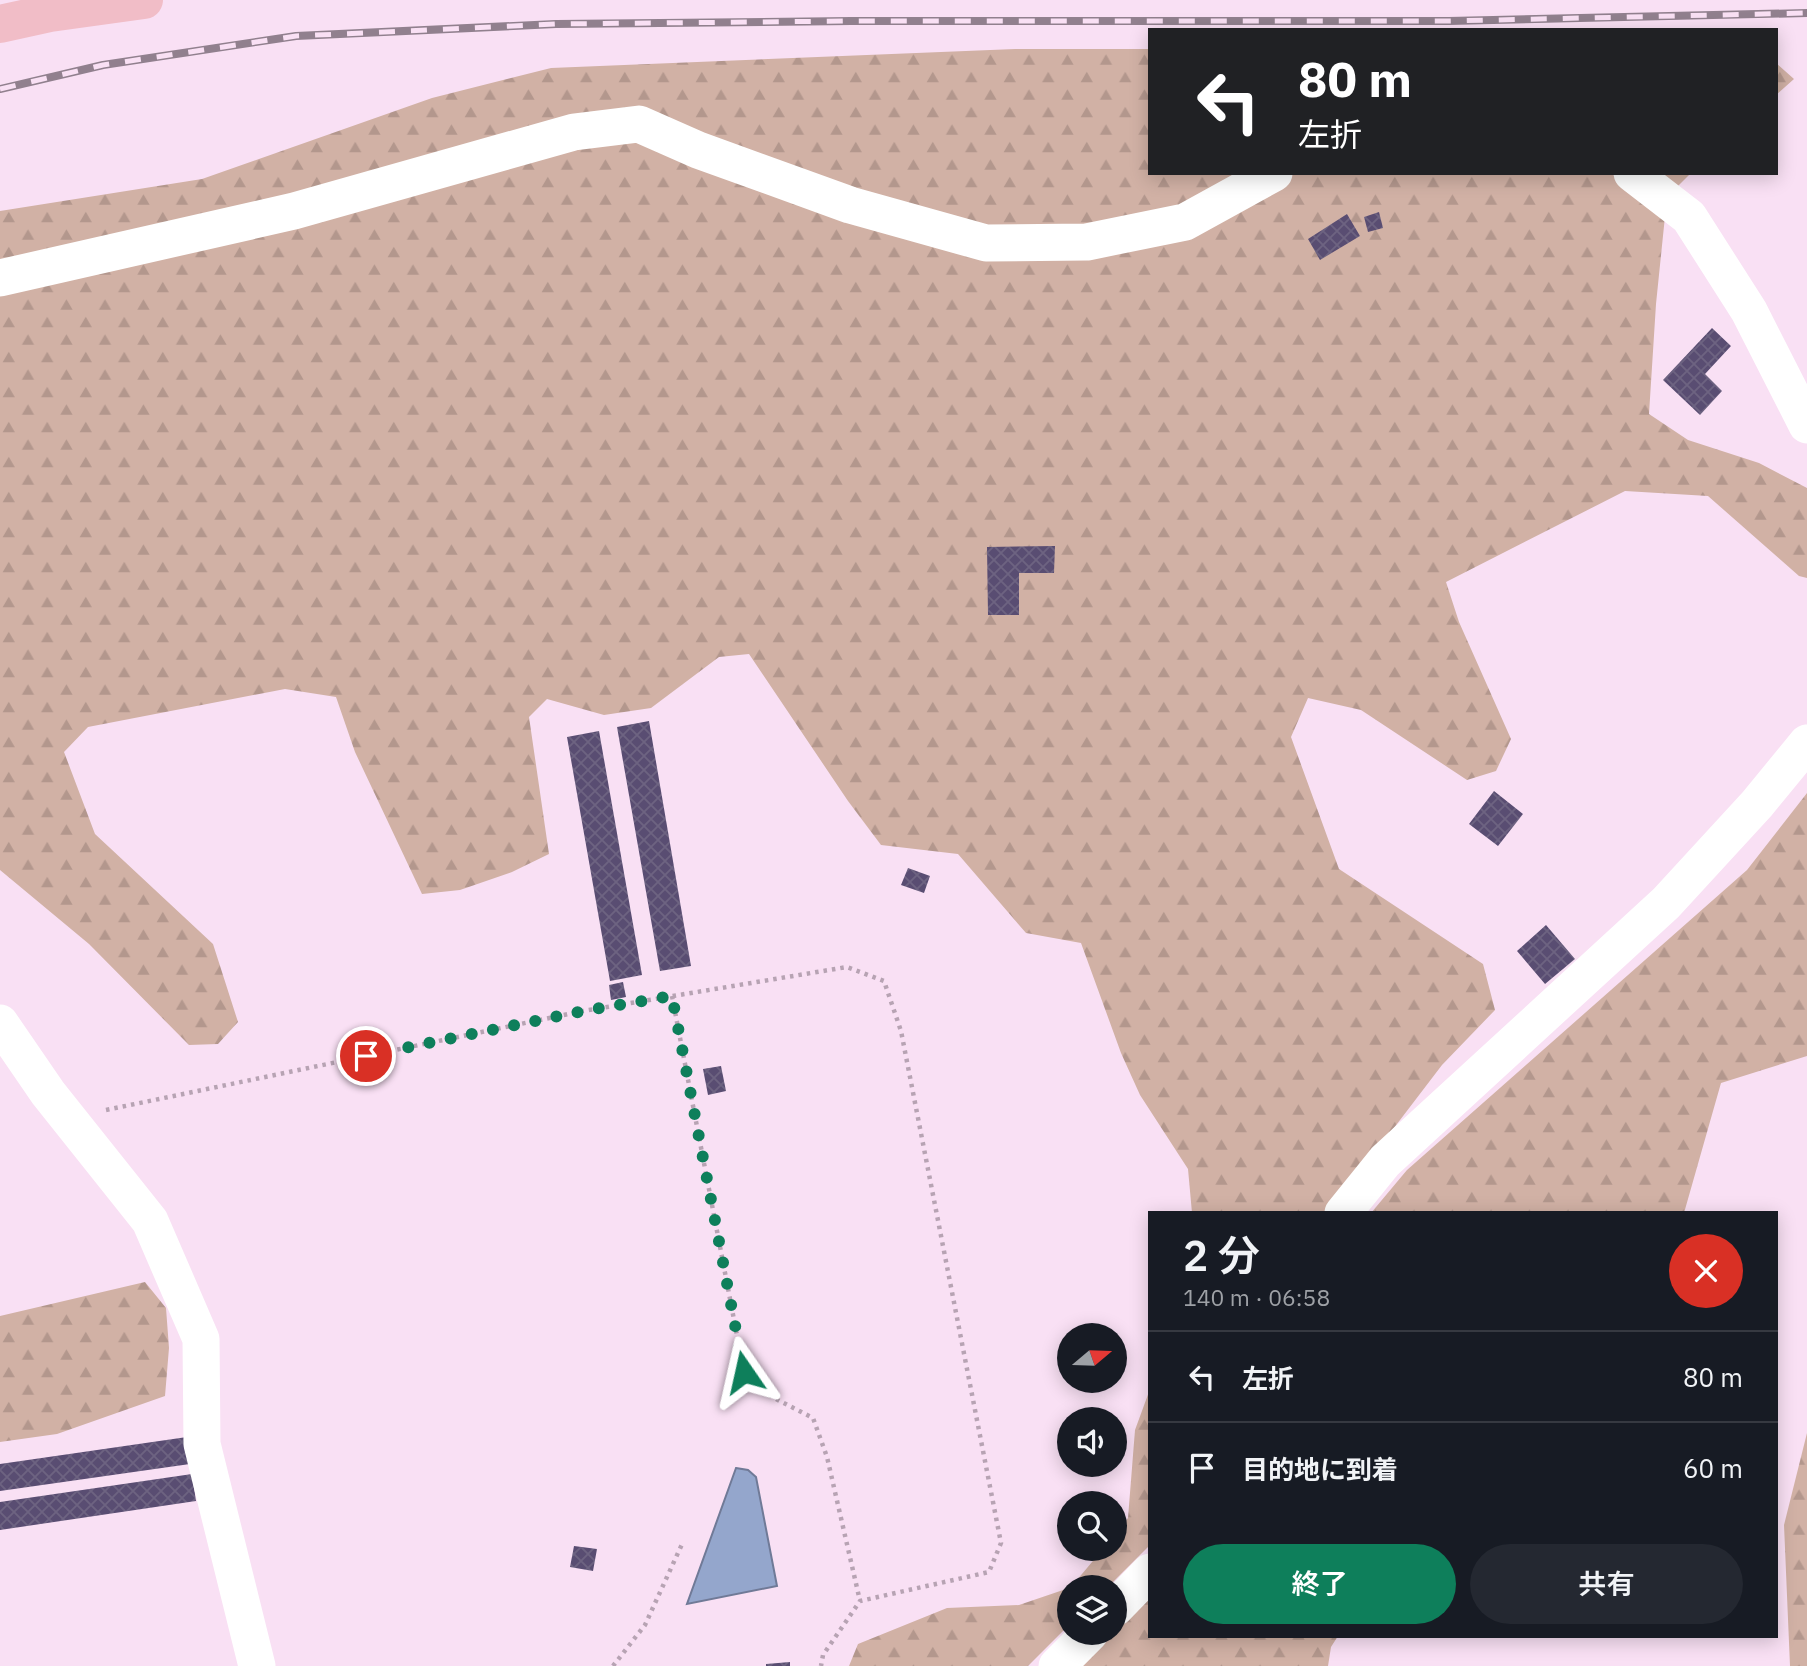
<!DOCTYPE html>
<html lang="ja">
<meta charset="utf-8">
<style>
body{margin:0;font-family:"IBM Plex Sans","Noto Sans JP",sans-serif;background:#242831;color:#f1f3f6;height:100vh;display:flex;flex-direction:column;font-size:26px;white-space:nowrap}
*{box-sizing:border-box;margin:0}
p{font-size:23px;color:#9ea1a6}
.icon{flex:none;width:38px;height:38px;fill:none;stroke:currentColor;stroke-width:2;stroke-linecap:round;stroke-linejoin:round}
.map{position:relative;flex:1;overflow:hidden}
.side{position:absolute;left:1148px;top:1211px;width:630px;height:427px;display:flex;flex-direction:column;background:#171b24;border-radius:0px;box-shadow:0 4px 18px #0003}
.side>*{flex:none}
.banner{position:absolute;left:1148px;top:28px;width:630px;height:147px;border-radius:0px;box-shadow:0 4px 18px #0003;background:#202124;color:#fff;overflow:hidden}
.needle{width:46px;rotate:71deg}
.buttons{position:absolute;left:1057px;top:1323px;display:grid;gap:14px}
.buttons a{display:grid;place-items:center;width:70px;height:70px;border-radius:50%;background:#171b24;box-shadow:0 4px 18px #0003;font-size:35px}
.pin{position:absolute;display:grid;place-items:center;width:60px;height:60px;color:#fff;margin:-30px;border:4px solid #fff;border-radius:50%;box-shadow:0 2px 7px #0007}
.me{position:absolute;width:77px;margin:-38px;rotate:349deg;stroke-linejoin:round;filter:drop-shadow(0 0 5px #0008)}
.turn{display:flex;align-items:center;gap:24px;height:147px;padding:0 35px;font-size:32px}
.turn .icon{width:91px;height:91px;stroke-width:2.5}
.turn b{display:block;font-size:49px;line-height:60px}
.round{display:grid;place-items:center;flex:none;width:74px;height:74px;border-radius:37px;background:#242831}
.overview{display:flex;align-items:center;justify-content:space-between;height:119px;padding:0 35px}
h1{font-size:42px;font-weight:600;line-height:52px}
.action{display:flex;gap:14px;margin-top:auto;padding:14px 35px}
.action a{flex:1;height:80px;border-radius:42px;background:#0e7f5b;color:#fff;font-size:28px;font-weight:600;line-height:80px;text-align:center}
.action a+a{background:#242831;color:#f1f3f6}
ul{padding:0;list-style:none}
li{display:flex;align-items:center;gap:21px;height:91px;padding:0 35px;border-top:2px solid #363941}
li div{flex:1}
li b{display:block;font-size:26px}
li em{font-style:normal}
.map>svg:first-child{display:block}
.forest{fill:url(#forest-firs)}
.water{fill:#94a6cc;stroke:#707a97;stroke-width:2}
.building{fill:url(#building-cross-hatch)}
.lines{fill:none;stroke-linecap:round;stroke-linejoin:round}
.path{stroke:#b7a3b3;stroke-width:4.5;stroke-dasharray:3.5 5;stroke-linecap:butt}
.minor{stroke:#fff;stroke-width:37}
.highway{stroke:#f1bdc7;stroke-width:38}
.rail-casing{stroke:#91808e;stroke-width:8}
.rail{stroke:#f9e0f4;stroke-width:5;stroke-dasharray:16;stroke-linecap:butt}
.route{stroke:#0e7f5b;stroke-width:12;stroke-dasharray:0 21.6}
</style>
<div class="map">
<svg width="1807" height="1666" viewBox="0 0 1807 1666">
<defs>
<pattern id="forest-firs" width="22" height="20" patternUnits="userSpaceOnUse" patternTransform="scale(1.75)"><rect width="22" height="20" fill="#d1b1a5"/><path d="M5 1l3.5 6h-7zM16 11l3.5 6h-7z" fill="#b3978d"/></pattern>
<pattern id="building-cross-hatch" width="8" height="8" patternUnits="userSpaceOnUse" patternTransform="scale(1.75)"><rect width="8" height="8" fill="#594d72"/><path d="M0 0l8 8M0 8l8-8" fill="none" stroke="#6d6381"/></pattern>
</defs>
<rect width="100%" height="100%" fill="#f9e0f4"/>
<path class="forest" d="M1015 49H1150V173H1691L1667 197 1656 304 1649 414 1688 440 1759 463 1807 488V578L1799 576 1708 496 1625 491 1446 582 1459 622 1511 739 1496 771 1467 780 1361 710 1308 698 1291 737 1339 869 1483 964 1495 1010 1442 1065 1329 1213H1192L1188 1169 1140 1095 1121 1053 1081 943 1026 933 958 854 881 845 848 801 749 654 719 657 651 708 604 715 547 699 529 717 549 854 512 872 460 890 422 894 355 752 336 697 285 689 88 727 64 752 95 834 213 944 238 1022 218 1044 189 1045 89 944 0 870V211L202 179 432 98 551 68Z
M1776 63 1794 79 1776 95Z
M1807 793V1056L1721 1083 1684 1213H1371L1407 1170 1747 870Z
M145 1282 166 1308 169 1348 165 1396 57 1434 0 1442V1316Z
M1150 1389V1545L1108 1587H1071L1103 1549H1115V1534L1128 1518 1135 1430Z
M1807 1433V1666H1790L1784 1525Z
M1069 1588V1625L1028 1666H849L858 1644 947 1608 1019 1605Z
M1150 1598V1636H1338L1331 1647 1328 1666H1078Z"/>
<path class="water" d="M736 1468 748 1470 756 1477 777 1586 687 1604Z"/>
<path class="building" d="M1379 212 1383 228 1368 232 1364 217Z
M1347 214 1360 236 1320 260 1308 239Z
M1712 328 1731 346 1705 374 1722 391 1700 415 1663 380Z
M1055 546 1054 573H1019V615H988L987 547Z
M649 721 691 966 660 971 617 727Z
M599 731 642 975 610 981 567 737Z
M1494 791 1523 814 1498 846 1469 824Z
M908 868 930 876 924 893 901 885Z
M1546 925 1575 959 1545 984 1517 951Z
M623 982 626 997 611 1000 609 985Z
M721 1066 726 1091 708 1095 703 1069Z
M187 1437 190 1464 0 1491V1464Z
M192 1474 196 1501 0 1530V1502Z
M574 1546 597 1549 593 1571 570 1567Z
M790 1662V1666H766V1664Z"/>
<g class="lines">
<path class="path" d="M672 996 744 1372 772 1397 813 1418 827 1457 860 1601
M106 1110 583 1011 847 967 884 981 901 1031 1001 1543 989 1572 860 1601 823 1655 821 1666
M613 1666 645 1625 683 1542"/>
<path class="minor" d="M1632 173 1689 217 1749 311 1807 425
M0 278 294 211 574 132 639 124 698 150 850 205 986 243 1087 242 1185 222 1274 173
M0 1023 48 1093 150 1221 201 1339 202 1444 257 1666
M1343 1213 1385 1161 1666 903 1757 804 1807 743
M1115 1608 1150 1572
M1057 1666 1090 1633"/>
<path class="highway" d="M0 24 50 13 144 0"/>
<g class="rail-casing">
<path id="rail" d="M0 89 103 65 296 36 556 24 851 21H1449L1807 13"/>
</g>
<use href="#rail" class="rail"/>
</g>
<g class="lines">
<path class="route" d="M366 1056 583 1011 672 996 744 1372"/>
</g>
</svg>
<div class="buttons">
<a><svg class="needle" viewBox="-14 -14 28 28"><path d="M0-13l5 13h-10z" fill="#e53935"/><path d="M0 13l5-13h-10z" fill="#9ea1a6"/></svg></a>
<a><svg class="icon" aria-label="sound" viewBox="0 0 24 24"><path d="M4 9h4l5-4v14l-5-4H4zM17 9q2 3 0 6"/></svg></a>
<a><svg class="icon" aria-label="search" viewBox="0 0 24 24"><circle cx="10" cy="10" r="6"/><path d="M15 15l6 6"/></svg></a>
<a><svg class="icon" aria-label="layers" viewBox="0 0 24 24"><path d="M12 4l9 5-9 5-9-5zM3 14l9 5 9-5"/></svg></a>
</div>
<div class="pin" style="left:366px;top:1056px;background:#d93025"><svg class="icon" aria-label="arrive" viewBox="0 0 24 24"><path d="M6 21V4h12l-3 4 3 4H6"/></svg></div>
<svg class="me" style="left:744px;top:1372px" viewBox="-20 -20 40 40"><path d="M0-17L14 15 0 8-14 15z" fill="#0e7f5b" stroke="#fff" stroke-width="4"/></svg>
<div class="banner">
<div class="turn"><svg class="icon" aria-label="left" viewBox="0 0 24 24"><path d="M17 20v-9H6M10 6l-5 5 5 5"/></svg><div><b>80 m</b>左折</div></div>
</div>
<section class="side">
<div class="overview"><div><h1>2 分</h1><p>140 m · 06:58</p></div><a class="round" style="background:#d93025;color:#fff"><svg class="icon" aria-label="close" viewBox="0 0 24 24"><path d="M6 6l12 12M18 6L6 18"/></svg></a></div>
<ul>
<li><svg class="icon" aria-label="left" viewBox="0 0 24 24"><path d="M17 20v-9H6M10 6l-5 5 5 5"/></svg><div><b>左折</b></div><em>80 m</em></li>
<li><svg class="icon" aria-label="arrive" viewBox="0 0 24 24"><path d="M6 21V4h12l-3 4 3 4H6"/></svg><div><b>目的地に到着</b></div><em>60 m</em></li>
</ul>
<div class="action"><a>終了</a><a>共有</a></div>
</section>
</div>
